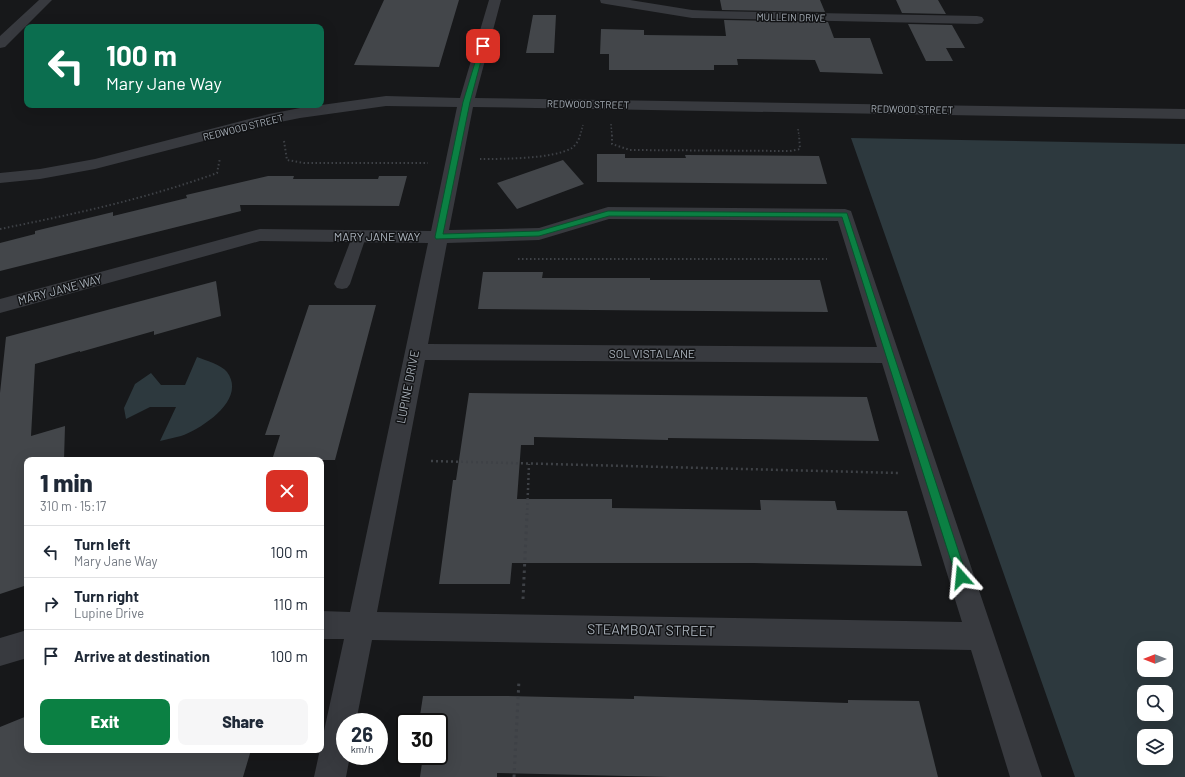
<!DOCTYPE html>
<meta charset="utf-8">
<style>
body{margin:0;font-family:Barlow,sans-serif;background:#f6f6f7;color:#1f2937;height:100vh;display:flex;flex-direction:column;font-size:15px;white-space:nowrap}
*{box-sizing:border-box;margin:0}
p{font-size:13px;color:#747a83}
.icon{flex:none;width:22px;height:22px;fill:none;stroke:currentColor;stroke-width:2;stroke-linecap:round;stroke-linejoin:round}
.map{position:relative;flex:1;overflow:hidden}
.side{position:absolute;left:24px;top:457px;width:300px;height:296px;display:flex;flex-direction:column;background:#fff;border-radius:8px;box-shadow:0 4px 16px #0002}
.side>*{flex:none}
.guide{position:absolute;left:24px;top:24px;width:300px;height:84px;border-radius:8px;box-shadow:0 4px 16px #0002;background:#0b6e4f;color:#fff;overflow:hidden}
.needle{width:26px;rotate:270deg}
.controls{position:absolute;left:1137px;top:641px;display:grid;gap:8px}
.controls a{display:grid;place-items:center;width:36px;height:36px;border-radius:8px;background:#fff;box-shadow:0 4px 16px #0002;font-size:20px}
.speed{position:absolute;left:336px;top:713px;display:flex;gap:8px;font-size:20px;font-weight:700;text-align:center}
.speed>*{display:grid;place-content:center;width:52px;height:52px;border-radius:50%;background:#fff;box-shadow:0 4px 16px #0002;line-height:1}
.speed small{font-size:10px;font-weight:400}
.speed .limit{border:2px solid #111;border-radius:6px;background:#fff;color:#111}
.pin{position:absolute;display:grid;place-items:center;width:34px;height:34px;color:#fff;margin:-17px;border-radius:8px;box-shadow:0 2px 6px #0006}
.me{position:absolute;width:44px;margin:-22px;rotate:342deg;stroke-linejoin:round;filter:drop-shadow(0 0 3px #0008)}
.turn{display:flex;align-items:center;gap:14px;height:84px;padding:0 16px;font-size:18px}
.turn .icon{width:52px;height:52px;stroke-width:2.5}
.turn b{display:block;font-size:28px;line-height:34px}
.round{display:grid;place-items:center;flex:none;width:42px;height:42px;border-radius:8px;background:#f6f6f7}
.headline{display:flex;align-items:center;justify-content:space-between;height:68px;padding:0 16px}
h1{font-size:24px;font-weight:800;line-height:30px}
.primary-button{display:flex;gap:8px;margin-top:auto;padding:8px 16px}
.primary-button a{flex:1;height:46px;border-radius:8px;background:#0b8043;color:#fff;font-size:16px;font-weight:800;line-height:46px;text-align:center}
.primary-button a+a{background:#f6f6f7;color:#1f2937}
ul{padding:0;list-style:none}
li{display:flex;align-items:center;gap:12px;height:52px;padding:0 16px;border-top:1px solid #e0e1e3}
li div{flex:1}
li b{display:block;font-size:15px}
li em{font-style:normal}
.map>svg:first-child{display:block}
.water{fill:#2d393e;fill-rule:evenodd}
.building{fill:#43464a}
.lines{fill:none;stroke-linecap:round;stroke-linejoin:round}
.path-far3{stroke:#3e4146;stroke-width:1.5;stroke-dasharray:1.5 2;stroke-linecap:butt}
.path-far2{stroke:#3e4146;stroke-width:2;stroke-dasharray:1.5 2.5;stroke-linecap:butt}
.path-far1{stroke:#3e4146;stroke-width:2.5;stroke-dasharray:2 3;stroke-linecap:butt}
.path{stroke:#3e4146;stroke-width:3;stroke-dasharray:2.5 4;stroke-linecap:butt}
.service{fill:#383a3f;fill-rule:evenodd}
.minor{fill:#383a3f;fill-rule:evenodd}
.route{fill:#0b8043;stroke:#07532c}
.labels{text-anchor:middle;stroke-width:3;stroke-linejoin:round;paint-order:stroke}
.far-street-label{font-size:10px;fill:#a9b1ba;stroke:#121315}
.street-label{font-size:12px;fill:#a9b1ba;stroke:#121315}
.near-street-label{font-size:14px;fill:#a9b1ba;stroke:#121315}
</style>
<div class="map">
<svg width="1185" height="777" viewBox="0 0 1185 777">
<rect width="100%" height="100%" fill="#17181a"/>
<path class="water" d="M851 138 1185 144V777H1075ZM1144 648H1166V670H1144ZM1144 692H1166V714H1144ZM1144 736H1166V758H1144Z
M197 357C205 360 222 365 227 372 247 399 203 428 181 436 174 438 167 439 160 441L176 407H150L126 419 124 408 135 384 151 373 161 385H185Z"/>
<path class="building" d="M384 0H459L439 67 354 65Z
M720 0H820L825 12 722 10Z
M896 0H938L946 14 902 13Z
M533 15H556L554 53H526Z
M724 20 828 22 834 38H870L883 74 820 72 815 60 737 59 738 65H714V70H609V54H600L601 29 644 30V35L726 36Z
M908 24 952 25 965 48H946L953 61H926Z
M597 154H625V158H686L685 155 819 156 827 184 597 182Z
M563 160 584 184 517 209 497 183Z
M268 176H294L293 179H378L379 176H407L399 206 240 205 241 211 0 271V243L35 234V231L113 212V216L187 198 186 195Z
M483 272H543L542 278H650V280H820L828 312 478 309Z
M216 281 221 316 154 335V331L80 352V351L35 364 31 436 65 426 64 460H27V585L0 594V393L6 337Z
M309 305H376L335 460H272L280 435H265Z
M469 393 867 397 879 441 668 438V440L534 437V445H521L517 499H612V508L761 510 760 500 835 501 837 510 907 511 922 566 754 563H512L510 584H439L453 480H456Z
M423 696H505L634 699V696L848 703V700L919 701 938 777H670L497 773V777H420L423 756H439V722H419Z
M27 716V750H251L243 777H0V727Z"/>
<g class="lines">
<path class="path-far3" d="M611 124 612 136
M798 129 799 136
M580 136 583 125"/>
<path class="path-far2" d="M612 135V144L630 150 790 151 800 149 799 135
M284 141 287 160 304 163H428
M480 159C503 159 553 159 572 148 576 145 579 140 580 135
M0 229C74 214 146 199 217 173L220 158
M518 259H827"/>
<path class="path-far1" d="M431 461 900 473
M527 515 529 464"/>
<path class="path" d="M523 599 527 514
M514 777 519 680"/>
<path class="service" d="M359 232 364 234 366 237 350 284 347 288 342 289 337 288 334 284 352 237 354 234Z"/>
<path class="minor" d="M39 0H52L5 47 0 48V36Z
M489 0H501L475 98 1185 109V119L473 107 449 230 539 228 608 207 845 209 851 211 1042 777H1010L971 650 372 640 356 722H345V756H350L346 777H314L344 639H321V611L350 612 428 243 260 241 0 313V299L260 229 431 231 457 107 386 106 300 118 270 124 95 169 40 179 0 183V173L40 169 95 159 269 114 300 108 386 96 460 98ZM609 219 838 221 877 347 428 344 447 243 539 240ZM425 360 882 363 962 622 377 612Z
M600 0H630L692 10 714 11 977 16 982 17 984 20 982 23 977 24 692 18 606 4 601 3Z
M27 630V658L0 666V638Z"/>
</g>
<path class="route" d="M483 44 485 46 470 102 443 234 539 231 608 211 847 213 967 577 965 581 961 583 957 581 956 577 842 217 609 216 539 236 436 239 435 237 463 102 480 46Z"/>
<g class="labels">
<g class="far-street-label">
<text transform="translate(791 17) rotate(1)" y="4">MULLEIN DRIVE</text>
<text transform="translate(588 104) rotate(1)" y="4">REDWOOD STREET</text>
<text transform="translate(912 109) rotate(1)" y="4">REDWOOD STREET</text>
<text transform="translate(243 127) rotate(-14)" y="4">REDWOOD STREET</text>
</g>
<g class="street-label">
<text x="377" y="241">MARY JANE WAY</text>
<text transform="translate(60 290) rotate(-15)" y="4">MARY JANE WAY</text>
<text x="652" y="358">SOL VISTA LANE</text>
<text transform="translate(408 387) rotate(-79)" y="4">LUPINE DRIVE</text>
</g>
<g class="near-street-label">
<text transform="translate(651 630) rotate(1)" y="5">STEAMBOAT STREET</text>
</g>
</g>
</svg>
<div class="controls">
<a><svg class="needle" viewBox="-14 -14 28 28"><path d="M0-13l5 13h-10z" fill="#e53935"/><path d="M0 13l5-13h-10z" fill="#747a83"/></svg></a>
<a><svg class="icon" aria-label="search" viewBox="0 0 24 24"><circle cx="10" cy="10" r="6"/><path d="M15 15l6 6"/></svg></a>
<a><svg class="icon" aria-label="layers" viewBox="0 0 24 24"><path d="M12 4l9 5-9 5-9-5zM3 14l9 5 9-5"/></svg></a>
</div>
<div class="speed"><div>26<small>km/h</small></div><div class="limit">30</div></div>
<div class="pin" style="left:483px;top:46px;background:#d93025"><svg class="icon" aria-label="arrive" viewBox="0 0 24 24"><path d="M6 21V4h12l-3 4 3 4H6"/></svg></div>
<svg class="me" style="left:961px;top:577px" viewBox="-20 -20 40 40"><path d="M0-17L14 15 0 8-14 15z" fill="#0b8043" stroke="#fff" stroke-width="4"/></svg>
<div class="guide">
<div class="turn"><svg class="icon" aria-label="left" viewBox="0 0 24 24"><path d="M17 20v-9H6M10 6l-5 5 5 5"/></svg><div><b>100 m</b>Mary Jane Way</div></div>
</div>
<section class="side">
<div class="headline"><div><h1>1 min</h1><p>310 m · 15:17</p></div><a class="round" style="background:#d93025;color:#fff"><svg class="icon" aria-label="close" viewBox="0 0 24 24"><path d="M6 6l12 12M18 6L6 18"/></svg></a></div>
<ul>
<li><svg class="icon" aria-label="left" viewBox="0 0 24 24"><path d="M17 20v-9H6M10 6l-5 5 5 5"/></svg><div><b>Turn left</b><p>Mary Jane Way</p></div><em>100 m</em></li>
<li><svg class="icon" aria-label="right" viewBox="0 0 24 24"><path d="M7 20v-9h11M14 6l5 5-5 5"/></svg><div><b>Turn right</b><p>Lupine Drive</p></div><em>110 m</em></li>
<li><svg class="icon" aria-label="arrive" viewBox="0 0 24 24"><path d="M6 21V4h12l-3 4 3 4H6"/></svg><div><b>Arrive at destination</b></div><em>100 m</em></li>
</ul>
<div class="primary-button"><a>Exit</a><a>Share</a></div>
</section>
</div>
